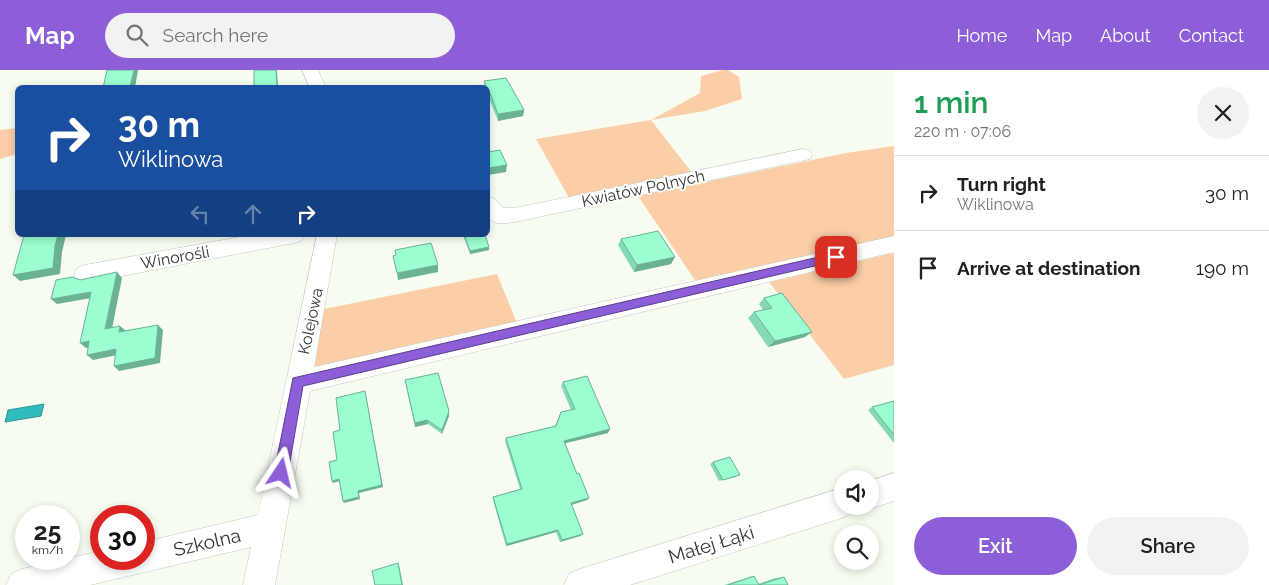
<!DOCTYPE html>
<meta charset="utf-8">
<style>
body{margin:0;font-family:Raleway,sans-serif;background:#f2f2f2;color:#202124;height:100vh;display:flex;flex-direction:column;font-size:19px;white-space:nowrap}
*{box-sizing:border-box;margin:0}
p{font-size:16px;color:#757577}
.icon{flex:none;width:28px;height:28px;fill:none;stroke:currentColor;stroke-width:2;stroke-linecap:round;stroke-linejoin:round}
.map{position:relative;flex:1;overflow:hidden}
.details{display:flex;flex-direction:column;background:#fff;width:375px}
.details>*{flex:none}
.banner{position:absolute;left:15px;top:15px;width:475px;height:152px;border-radius:8px;box-shadow:0 2px 8px #0003;background:#1a4fa0;color:#fff;overflow:hidden}
.tools{position:absolute;left:834px;top:400px;display:grid;gap:10px}
.tools a{display:grid;place-items:center;width:45px;height:45px;border-radius:50%;background:#fff;box-shadow:0 2px 8px #0003;font-size:25px}
.speed{position:absolute;left:15px;top:435px;display:flex;gap:10px;font-size:25px;font-weight:700;text-align:center}
.speed>*{display:grid;place-content:center;width:65px;height:65px;border-radius:50%;background:#fff;box-shadow:0 2px 8px #0003;line-height:1}
.speed small{font-size:12px;font-weight:400}
.speed .limit{border:8px solid #d22;background:#fff;color:#111}
.pin{position:absolute;display:grid;place-items:center;width:42px;height:42px;color:#fff;margin:-21px;border-radius:10px;box-shadow:0 2px 8px #0006}
.me{position:absolute;width:55px;margin:-28px;rotate:10deg;stroke-linejoin:round;filter:drop-shadow(0 0 4px #0008)}
.turn{display:flex;align-items:center;gap:18px;height:105px;padding:0 20px;font-size:22px}
.turn .icon{width:65px;height:65px;stroke-width:2.5}
.turn b{display:block;font-size:35px;line-height:42px}
.lanes{display:flex;align-items:center;height:48px;padding:0 20px;background:#0003;justify-content:center;gap:25px;direction:ltr}
.lanes .off{opacity:.35}
.round{display:grid;place-items:center;flex:none;width:52px;height:52px;border-radius:26px;background:#f2f2f2}
.overview{display:flex;align-items:center;justify-content:space-between;height:85px;padding:0 20px}
h1{font-size:30px;font-weight:600;line-height:38px;color:#1e9e55}
.button{display:flex;gap:10px;margin-top:auto;padding:10px 20px}
.button a{flex:1;height:58px;border-radius:30px;background:#8c5fd9;color:#fff;font-size:20px;font-weight:600;line-height:58px;text-align:center}
.button a+a{background:#f2f2f2;color:#202124}
ul{padding:0;list-style:none}
li{display:flex;align-items:center;gap:15px;height:75px;padding:0 20px;border-top:1px solid #e0e0e0}
li div{flex:1}
li b{display:block;font-size:19px}
li em{font-style:normal}
header{display:flex;align-items:center;gap:30px;box-sizing:border-box;height:70px;padding:0 25px;background:#8c5fd9;color:#fff}
header strong{font-size:24px}
nav{display:flex;gap:28px;margin-inline-start:auto;font-size:18px}
.search{width:350px;height:45px;background:#f2f2f2;display:flex;align-items:center;gap:12px;box-sizing:border-box;padding:0 18px;border-radius:28px;color:#757577;font-size:19px}
main{display:flex;flex:1;min-height:0}
.map>svg:first-child{display:block}
.green{fill:#fbcea7}
.water{fill:#30bbbe;stroke:#319393}
.lines{fill:none;stroke-linecap:round;stroke-linejoin:round}
.minor-casing{stroke:#c1c8bb;stroke-width:1}
.minor{fill:#fff;fill-rule:evenodd}
.wall{fill:#85dab3}
.shaded-wall{fill:#6cb292}
.building{fill:#9bfed0;stroke:#6cb292}
.route{fill:#8c5fd9;stroke:#5b3e8d}
.labels{text-anchor:middle;stroke-width:4;stroke-linejoin:round;paint-order:stroke}
.street-label{font-size:16px;fill:#323530;stroke:#fff}
.near-street-label{font-size:19px;fill:#323530;stroke:#fff}
</style>
<header>
<strong>Map</strong>
<div class="search"><svg class="icon" aria-label="search" viewBox="0 0 24 24"><circle cx="10" cy="10" r="6"/><path d="M15 15l6 6"/></svg>Search here</div>
<nav><a>Home</a><a>Map</a><a>About</a><a>Contact</a></nav>
</header>
<main>
<div class="map">
<svg width="894" height="515" viewBox="0 0 894 515">
<rect width="100%" height="100%" fill="#f6fdf0"/>
<path class="green" d="M723 0H728L739 7 742 29 705 41 651 50 693 104 569 128 536 69 651 50 700 23 701 6Z
M17 58V84L0 89V60Z
M894 76V167L697 213 638 126 846 83Z
M894 183V295L844 309 769 212Z
M497 204 517 253 314 300 324 239Z"/>
<path class="water" d="M44 334 41 346 5 352 8 340Z"/>
<g class="lines">
<g class="minor-casing">
<path id="minor" d="M302 0H318L326 18H310Z
M803 79 810 81 812 85 810 89 515 152C505 153 494 156 488 147V127L495 129 503 138H515Z
M251 165H304L301 171 294 173 85 213 77 210 74 204 77 198 85 195Z
M317 165H337L314 297 894 166V182L310 321 275 515H243L251 477 90 515H6L11 504 22 499 101 481V489H144V472L258 445Z
M894 403V431L870 439 862 436H870V411Z
M842 418V436H855L852 443 842 448 630 515H564L569 504 580 499Z"/>
</g>
<use href="#minor" class="minor"/>
</g>
<path class="wall" d="M484 11 524 40 523 46 498 51 488 26V18H484Z
M463 165H485L489 180 470 184Z
M621 169 671 194 634 202 618 175Z
M764 228 805 267 768 277 748 248 754 242 763 240 759 234Z
M563 312 608 363 565 373 577 404 589 428 587 430 571 435 580 466 560 472 556 462 506 476 493 430V427L520 419 505 371 506 368 555 356 561 342 571 340 561 316Z
M406 316 449 346 442 364 428 354 415 357Z
M894 331V373L868 340 872 337Z
M713 392 736 407 719 411 710 394Z
M754 506 758 514 775 508 784 507 788 515H724L747 508Z"/>
<path class="shaded-wall" d="M134 0H138L135 18H129Z
M276 0H277L278 18H277Z
M524 40 523 46 498 51V44Z
M507 95 506 102 488 105V98Z
M58 165H66L62 182 60 204 20 211 13 205Z
M489 177V180L470 184V181Z
M675 187 671 194 634 202 637 195Z
M438 195V202L398 210 397 203Z
M117 202 122 208 111 264 105 259Z
M91 222 97 227 57 234 51 229Z
M158 255 163 260 160 293 119 301 114 296Z
M120 256 126 261 119 262Z
M812 262 805 267 768 277 775 271Z
M89 271 95 276 86 278 80 273Z
M116 279 122 284 93 290 87 285Z
M365 321 383 417 359 423 360 429 344 433 343 431 358 421Z
M449 341V346L442 364V360Z
M427 350 428 354 415 357V353Z
M610 359 608 363 562 374 564 371Z
M339 409 340 411 333 413 332 411Z
M589 428 587 430 568 436 571 433Z
M558 460 556 462 506 476 507 474Z
M583 464 580 466 560 472 562 470Z
M398 493 399 495 403 515H402Z"/>
<path class="building" d="M107 0H134L130 17 103 18Z
M254 0H276L277 18H254Z
M506 8 524 40 498 44 488 18H487L484 11Z
M500 80 507 95 488 98V82Z
M658 161 675 187 637 195 621 169Z
M24 165H58L55 176 53 198 13 205Z
M464 165H485L489 177 470 181Z
M431 173 438 195 397 203 393 186 396 185 395 180Z
M117 202 105 259 120 256 119 262 158 255 155 288 114 296 116 279 87 285 89 271 80 273 91 222 51 229 56 210 72 207 80 210Z
M782 223 812 262 775 271 754 242 772 238 764 228Z
M438 303 449 341 442 360 427 350 415 353 405 310Z
M587 306 610 359 564 371 577 404 579 403 589 428 571 433 583 464 562 470 558 460 507 474 493 427 522 419 506 368 556 356 561 342 575 339 563 312Z
M365 321 382 415 358 421 359 427 343 431 339 409 332 411 329 392 337 390 333 362 340 360 336 328Z
M894 331V365L872 337Z
M730 387 740 405 723 410 713 392Z
M398 493 402 515H375L372 501Z
M754 506 759 515H728L737 512Z
M784 507 788 515H759Z"/>
<path class="route" d="M836 183 841 187 836 191 303 316 288 403 286 408 281 410 276 408 274 403 293 308Z"/>
<g class="labels">
<g class="street-label">
<text transform="translate(643 118) rotate(-12)" y="6">Kwiatów Polnych</text>
<text transform="translate(175 187) rotate(-10)" y="6">Winorośli</text>
<text transform="translate(310 251) rotate(-78)" y="6">Kolejowa</text>
</g>
<g class="near-street-label">
<text transform="translate(207 472) rotate(-13)" y="7">Szkolna</text>
<text transform="translate(711 474) rotate(-17)" y="7">Małej Łąki</text>
</g>
</g>
</svg>
<div class="tools">
<a><svg class="icon" aria-label="sound" viewBox="0 0 24 24"><path d="M4 9h4l5-4v14l-5-4H4zM17 9q2 3 0 6"/></svg></a>
<a><svg class="icon" aria-label="search" viewBox="0 0 24 24"><circle cx="10" cy="10" r="6"/><path d="M15 15l6 6"/></svg></a>
</div>
<div class="speed"><div>25<small>km/h</small></div><div class="limit">30</div></div>
<div class="pin" style="left:836px;top:187px;background:#d93025"><svg class="icon" aria-label="arrive" viewBox="0 0 24 24"><path d="M6 21V4h12l-3 4 3 4H6"/></svg></div>
<svg class="me" style="left:281px;top:403px" viewBox="-20 -20 40 40"><path d="M0-17L14 15 0 8-14 15z" fill="#8c5fd9" stroke="#fff" stroke-width="4"/></svg>
<div class="banner">
<div class="turn"><svg class="icon" aria-label="right" viewBox="0 0 24 24"><path d="M7 20v-9h11M14 6l5 5-5 5"/></svg><div><b>30 m</b>Wiklinowa</div></div>
<div class="lanes"><svg class="icon off" aria-label="left" viewBox="0 0 24 24"><path d="M17 20v-9H6M10 6l-5 5 5 5"/></svg><svg class="icon off" aria-label="ahead" viewBox="0 0 24 24"><path d="M12 20V5M6 11l6-6 6 6"/></svg><svg class="icon" aria-label="right" viewBox="0 0 24 24"><path d="M7 20v-9h11M14 6l5 5-5 5"/></svg></div>
</div>
</div>
<section class="details">
<div class="overview"><div><h1>1 min</h1><p>220 m · 07:06</p></div><a class="round"><svg class="icon" aria-label="close" viewBox="0 0 24 24"><path d="M6 6l12 12M18 6L6 18"/></svg></a></div>
<ul>
<li><svg class="icon" aria-label="right" viewBox="0 0 24 24"><path d="M7 20v-9h11M14 6l5 5-5 5"/></svg><div><b>Turn right</b><p>Wiklinowa</p></div><em>30 m</em></li>
<li><svg class="icon" aria-label="arrive" viewBox="0 0 24 24"><path d="M6 21V4h12l-3 4 3 4H6"/></svg><div><b>Arrive at destination</b></div><em>190 m</em></li>
</ul>
<div class="button"><a>Exit</a><a>Share</a></div>
</section>
</main>
